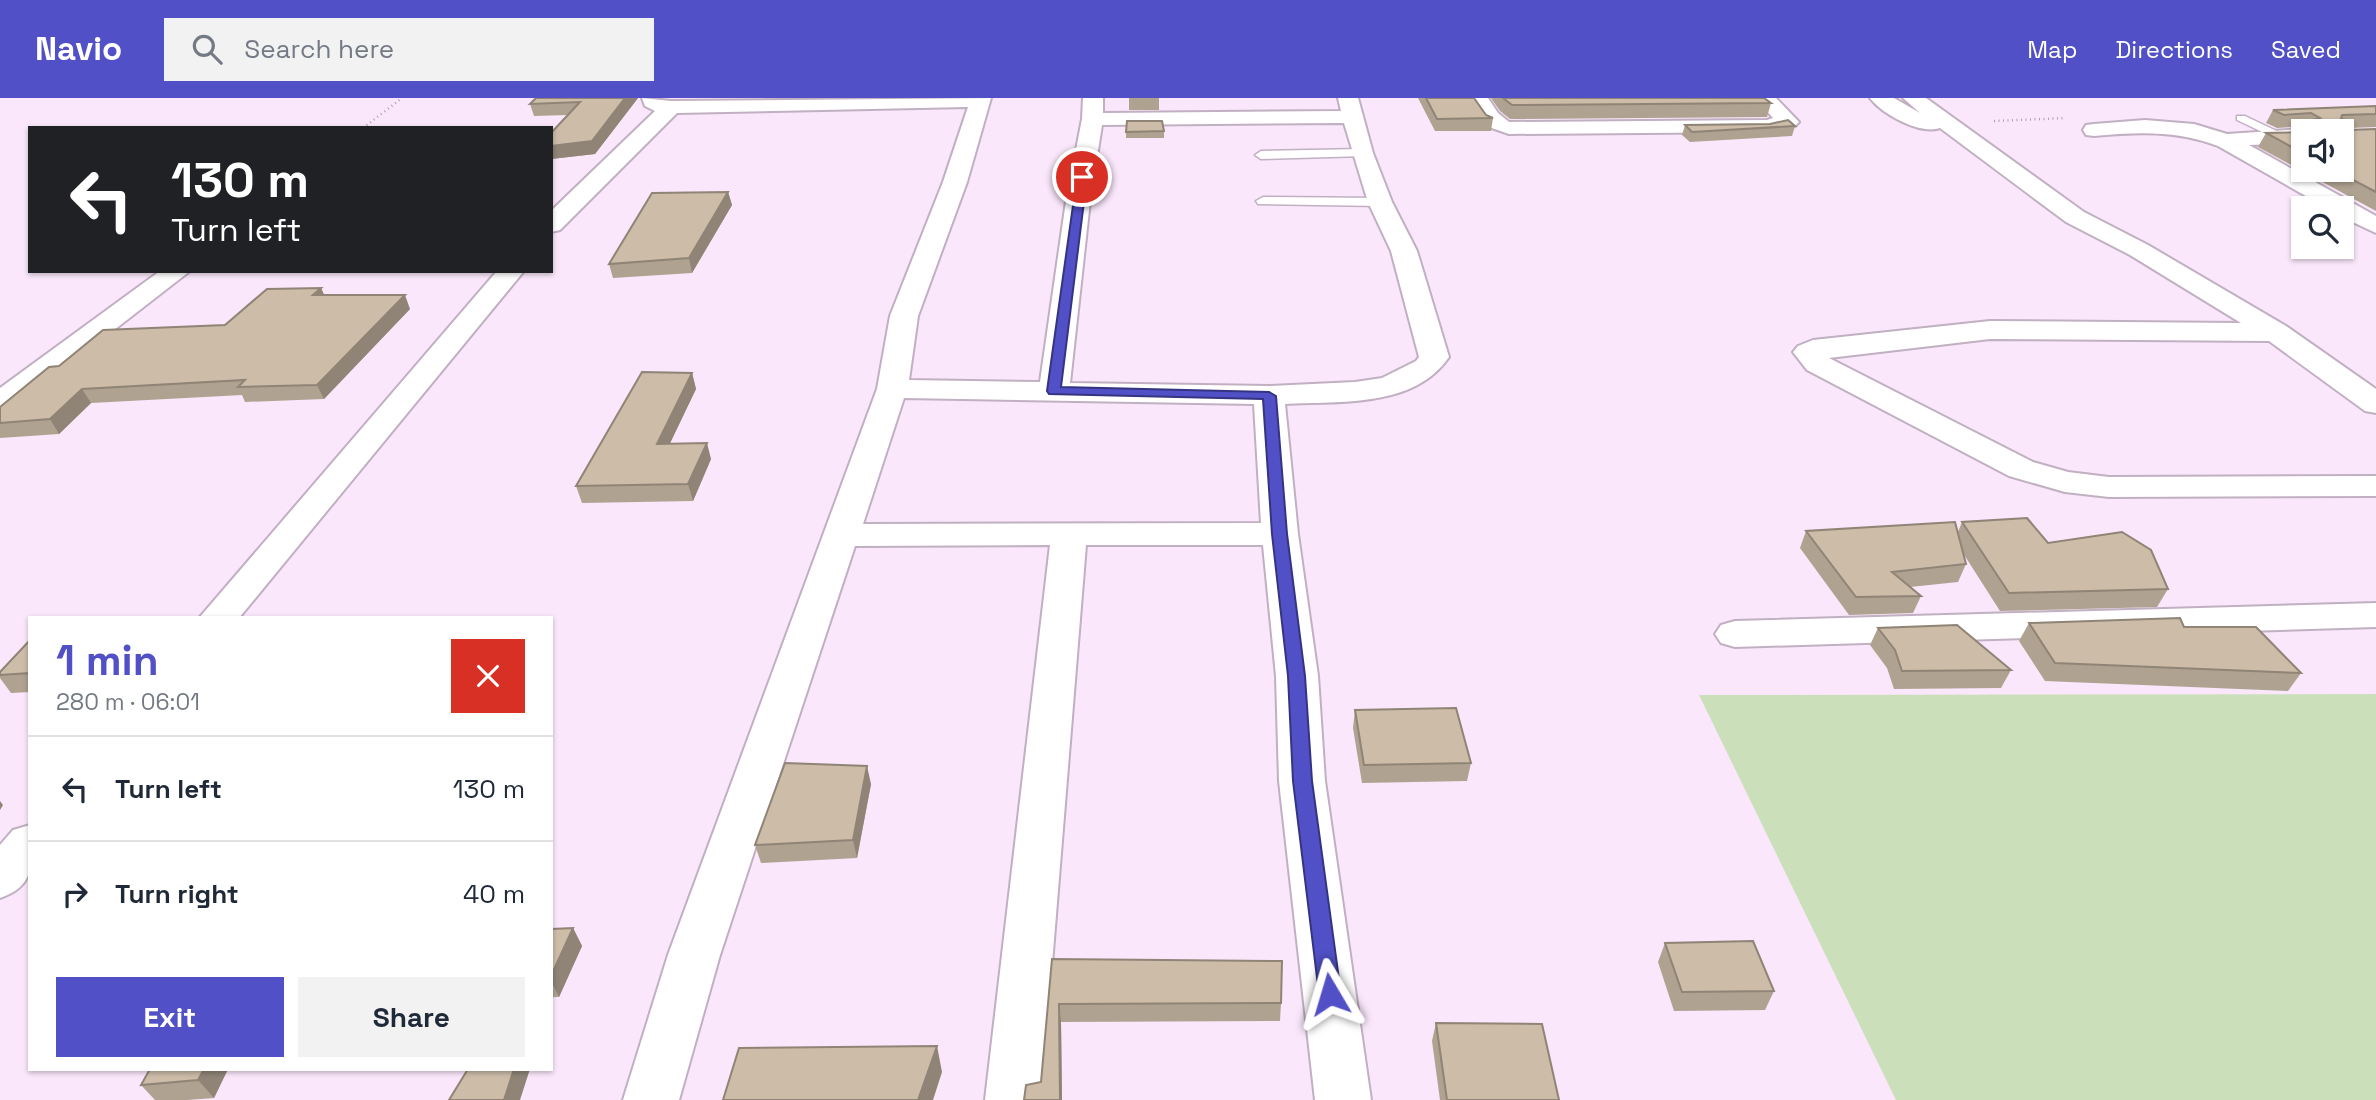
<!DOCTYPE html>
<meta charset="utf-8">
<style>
body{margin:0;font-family:"Space Grotesk",sans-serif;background:#f2f2f3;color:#1f2937;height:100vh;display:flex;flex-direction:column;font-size:26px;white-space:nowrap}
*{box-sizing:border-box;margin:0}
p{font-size:23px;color:#747a83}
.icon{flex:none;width:38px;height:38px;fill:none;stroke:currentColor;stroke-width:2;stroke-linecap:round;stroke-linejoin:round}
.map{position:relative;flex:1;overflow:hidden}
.drawer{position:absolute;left:28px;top:518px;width:525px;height:455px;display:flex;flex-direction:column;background:#fff;border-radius:0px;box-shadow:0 2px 5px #0004}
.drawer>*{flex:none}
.top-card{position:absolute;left:28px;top:28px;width:525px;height:147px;border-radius:0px;box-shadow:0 2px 5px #0004;background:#202124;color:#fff;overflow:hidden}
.controls{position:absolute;left:2291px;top:21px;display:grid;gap:14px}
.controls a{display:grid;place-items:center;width:63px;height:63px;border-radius:0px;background:#fff;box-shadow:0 2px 5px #0004;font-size:35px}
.pin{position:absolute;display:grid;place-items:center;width:60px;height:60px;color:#fff;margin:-30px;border:4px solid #fff;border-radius:50%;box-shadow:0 2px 7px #0007}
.me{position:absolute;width:77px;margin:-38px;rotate:353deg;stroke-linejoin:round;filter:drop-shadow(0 0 5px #0008)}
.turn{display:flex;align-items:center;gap:24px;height:147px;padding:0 28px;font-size:32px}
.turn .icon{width:91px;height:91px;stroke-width:2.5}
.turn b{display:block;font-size:49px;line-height:60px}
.round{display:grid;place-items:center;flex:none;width:74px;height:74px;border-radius:0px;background:#f2f2f3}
.head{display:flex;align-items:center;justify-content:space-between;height:119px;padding:0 28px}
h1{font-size:42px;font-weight:600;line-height:52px;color:#5150c7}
.button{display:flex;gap:14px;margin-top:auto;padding:14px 28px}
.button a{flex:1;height:80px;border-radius:0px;background:#5150c7;color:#fff;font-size:28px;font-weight:600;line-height:80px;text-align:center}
.button a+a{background:#f2f2f3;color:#1f2937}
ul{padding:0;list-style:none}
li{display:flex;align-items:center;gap:21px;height:105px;padding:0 28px;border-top:2px solid #e0e1e3}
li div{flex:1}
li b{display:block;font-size:26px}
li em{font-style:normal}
header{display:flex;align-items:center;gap:42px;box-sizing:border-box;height:98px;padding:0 35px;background:#5150c7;color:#fff}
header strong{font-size:33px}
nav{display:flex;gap:38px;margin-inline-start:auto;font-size:24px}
.search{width:490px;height:63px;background:#f2f2f3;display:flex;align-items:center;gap:18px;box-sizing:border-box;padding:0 24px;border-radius:0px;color:#747a83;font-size:26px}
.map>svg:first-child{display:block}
.green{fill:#cbe0ba}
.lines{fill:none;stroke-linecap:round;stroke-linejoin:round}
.service-casing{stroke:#c1afc2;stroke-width:3}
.minor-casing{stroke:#c1afc2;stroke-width:4}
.path{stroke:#ad9fae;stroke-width:2.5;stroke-dasharray:1 3.5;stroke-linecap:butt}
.service{fill:#fff;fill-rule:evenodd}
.minor{fill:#fff;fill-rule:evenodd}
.wall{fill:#afa290}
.shaded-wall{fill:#8f8476}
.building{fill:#ccbca8;stroke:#8f8476;stroke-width:2}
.route{fill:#5150c7;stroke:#353481;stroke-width:2}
</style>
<header>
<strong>Navio</strong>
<div class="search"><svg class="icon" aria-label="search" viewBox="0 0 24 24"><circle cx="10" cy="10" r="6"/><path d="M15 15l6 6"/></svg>Search here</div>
<nav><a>Map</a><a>Directions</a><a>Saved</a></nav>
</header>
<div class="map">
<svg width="2376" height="1002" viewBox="0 0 2376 1002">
<rect width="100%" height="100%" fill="#fae7fb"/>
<path class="green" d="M2376 596V1002H1896L1699 597Z"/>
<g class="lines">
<g class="service-casing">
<path id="service" d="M2237 18H2245L2287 38 2277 41 2237 22Z
M1362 51 1366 52V58L1261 61 1255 57 1261 53Z
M1263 99 1380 100 1387 104 1380 108 1258 106 1256 103Z"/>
</g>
<g class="minor-casing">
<path id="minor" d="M642 0 671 3 991 0 967 84 918 218 909 282 1040 284 1066 103 1082 21 1083 0H1103V15L1341 13 1338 0H1358L1373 55 1392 104 1417 153 1449 259C1414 310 1341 303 1285 306L1298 436 1318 578 1325 683 1371 1002H1315L1279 683 1276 578 1263 447H1086L1041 1002H985L1050 447 855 448 720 857 679 1002H623L668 857 877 291 890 218 943 84 968 9 677 15 560 132 551 134V113L655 13 645 8ZM1344 25 1368 104 1391 153 1419 259 1416 263 1382 280 1355 284 1269 288 1070 285 1090 103 1102 27ZM904 300 1254 306 1261 425 863 426Z
M1468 0H1488L1498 15 1509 24 1767 22 1773 20 1755 0H1776L1799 24 1795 28 1767 34 1509 36 1486 28Z
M1870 0H1894L1920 15 1903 0H1926L2084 114 2148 147 2286 228 2376 291V315L2365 313 2269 243 1990 241 1829 260 2033 364 2068 374 2109 379 2376 378V398L2109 399 2065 394 2009 378 1807 272 1793 254 1798 248 1813 242 1990 223 2241 225 2130 157 2066 124 1940 30C1920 37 1882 16 1870 0Z
M2145 22 2194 26 2227 36 2303 31 2310 33H2303V45L2249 47 2376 118V135L2342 119V110H2327L2218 48C2177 32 2137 34 2094 38L2086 37 2083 32 2086 27 2094 26Z
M160 173H190L11 312 0 314V290Z
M497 173H524L239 520H199Z
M2376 505V529L1735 549 1721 545 1715 536 1721 527 1735 523Z
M30 727C30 762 39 787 0 800V747L13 732Z"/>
</g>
<path class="path" d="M1994 23 2066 20
M363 30 402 0"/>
<use href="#service" class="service"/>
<use href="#minor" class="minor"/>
</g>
<path class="wall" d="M536 0H638L595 56 551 61V35L568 17 534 18 530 6Z
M1129 0H1159V12H1129Z
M1418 0H1474L1486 17 1493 20 1491 33H1435Z
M1491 0H1764L1771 5 1767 19 1510 21 1500 13Z
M2376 8V29L2348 30V32L2376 31V113L2258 49 2266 35 2303 34V72H2342V33H2307L2308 31 2304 28 2277 30 2266 25 2273 12Z
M1770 26 1795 28 1792 38 1690 44 1682 37 1685 27Z
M1164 33V40H1126V34Z
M728 94 732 107 692 175 613 180 609 166Z
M321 190 324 197 410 211 324 301 245 304 242 297 91 305 59 336 0 340V309L59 268 225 227Z
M692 275 696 291 670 345 711 361 693 403 582 405 576 388Z
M1962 424 2048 445 2168 491 2157 509 2000 513 1963 455 1966 466 1958 484 1910 489 1921 498 1913 515 1849 517 1800 450 1806 433 1958 434Z
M2029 525 2184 529 2301 575 2288 593 2045 583 2019 543Z
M1878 530 2011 572 2001 590 1894 591 1887 570 1870 547Z
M30 542V594L11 595 0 580V574Z
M1355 612 1471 665 1467 683 1362 685 1353 630Z
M871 686 857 760 761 765 755 747Z
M573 830 582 848 559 899H552L551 903V831Z
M1665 845 1774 893 1765 912 1674 913 1658 864Z
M1052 861 1281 905 1280 923 1061 924 1062 1002H1024L1041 984Z
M1436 925 1559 1002H1440L1432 943Z
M228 971 214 1000 187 1002H155L141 987Z"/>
<path class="shaded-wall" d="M625 0H638L595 56 551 61V48Z
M728 94 732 107 692 175 689 160Z
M321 190 327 203 313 197Z
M405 197 410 211 324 301 317 287Z
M692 275 696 291 662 362 657 346Z
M82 291 91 305 59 336 50 321Z
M707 345 711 361 693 403 688 386Z
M867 668 871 686 857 760 853 742Z
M0 703 3 707 0 712Z
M573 830 582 848 559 899 551 883V878Z
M1059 906 1061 924 1062 1002H1060Z
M937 948 942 974 933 1002H918Z
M204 971H228L214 1000 198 982Z
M514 971H530L520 1002H504Z"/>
<path class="building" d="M536 0H625L592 43 551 48V35L580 4 530 6Z
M1426 0H1474L1486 17 1493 20 1437 21Z
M1503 0H1764L1771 5 1512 7Z
M2376 8V16L2342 17 2341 21 2347 22 2348 32 2376 31V94L2334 72H2342V33H2311L2313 22 2320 20 2311 15 2284 17 2273 12Z
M1788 22 1795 28 1692 34 1685 27 1770 26Z
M1127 23H1162L1164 33 1126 34Z
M2303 34V55L2266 35Z
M728 94 689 160 609 166 652 95Z
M321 190 313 197H405L317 287 238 289 245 282 82 291 50 321 0 325V309L49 269 59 268 103 232 225 227 267 191Z
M642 274 692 275 657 346 707 345 688 386 576 388Z
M2027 420 2048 445 2122 434 2151 452 2168 491 2009 495 1962 424Z
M1955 424 1966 466 1892 474 1921 498 1856 499 1806 433Z
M2180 520 2184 529H2256L2301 575 2055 565 2029 525Z
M1957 527 2011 572 1902 573 1895 552 1878 530Z
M30 542V575L0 577V574Z
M1456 610 1471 665 1364 667 1355 612Z
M785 665 867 668 853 742 755 747Z
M573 830 551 878V831Z
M1753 843 1774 893 1682 894 1665 845Z
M1052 861 1282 863 1281 905 1059 906 1060 1002H1024L1026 987 1041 984Z
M1436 925 1542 926 1559 1002H1447Z
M937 948 918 1002H723L739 950Z
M150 971H204L198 982 141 987Z
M468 971H514L504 1002H449Z"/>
<path class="route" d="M1082 76 1087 79 1061 289 1269 294 1276 298 1287 436 1305 578 1312 683 1341 896 1337 902 1330 905 1322 902 1319 896 1293 683 1288 578 1272 436 1263 301 1049 296 1047 293 1077 79Z"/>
</svg>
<div class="controls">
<a><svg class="icon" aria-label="sound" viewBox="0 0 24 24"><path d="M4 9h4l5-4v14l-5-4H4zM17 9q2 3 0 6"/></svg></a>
<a><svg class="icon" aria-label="search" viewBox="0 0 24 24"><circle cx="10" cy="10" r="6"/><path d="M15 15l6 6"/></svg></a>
</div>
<div class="pin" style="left:1082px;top:79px;background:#d93025"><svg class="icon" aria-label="arrive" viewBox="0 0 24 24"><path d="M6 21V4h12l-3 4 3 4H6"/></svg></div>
<svg class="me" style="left:1330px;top:896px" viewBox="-20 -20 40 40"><path d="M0-17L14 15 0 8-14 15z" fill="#5150c7" stroke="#fff" stroke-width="4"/></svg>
<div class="top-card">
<div class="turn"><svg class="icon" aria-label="left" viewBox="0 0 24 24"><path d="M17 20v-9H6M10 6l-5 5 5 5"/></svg><div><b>130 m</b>Turn left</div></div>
</div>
<section class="drawer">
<div class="head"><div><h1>1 min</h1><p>280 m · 06:01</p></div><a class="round" style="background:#d93025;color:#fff"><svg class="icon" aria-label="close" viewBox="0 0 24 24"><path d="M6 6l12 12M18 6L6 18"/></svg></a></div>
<ul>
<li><svg class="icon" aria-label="left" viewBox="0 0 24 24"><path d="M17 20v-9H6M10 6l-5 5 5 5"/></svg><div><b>Turn left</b></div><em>130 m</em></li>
<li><svg class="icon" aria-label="right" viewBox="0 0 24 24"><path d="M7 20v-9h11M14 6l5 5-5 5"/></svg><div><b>Turn right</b></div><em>40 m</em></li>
</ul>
<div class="button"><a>Exit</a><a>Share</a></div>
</section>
</div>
